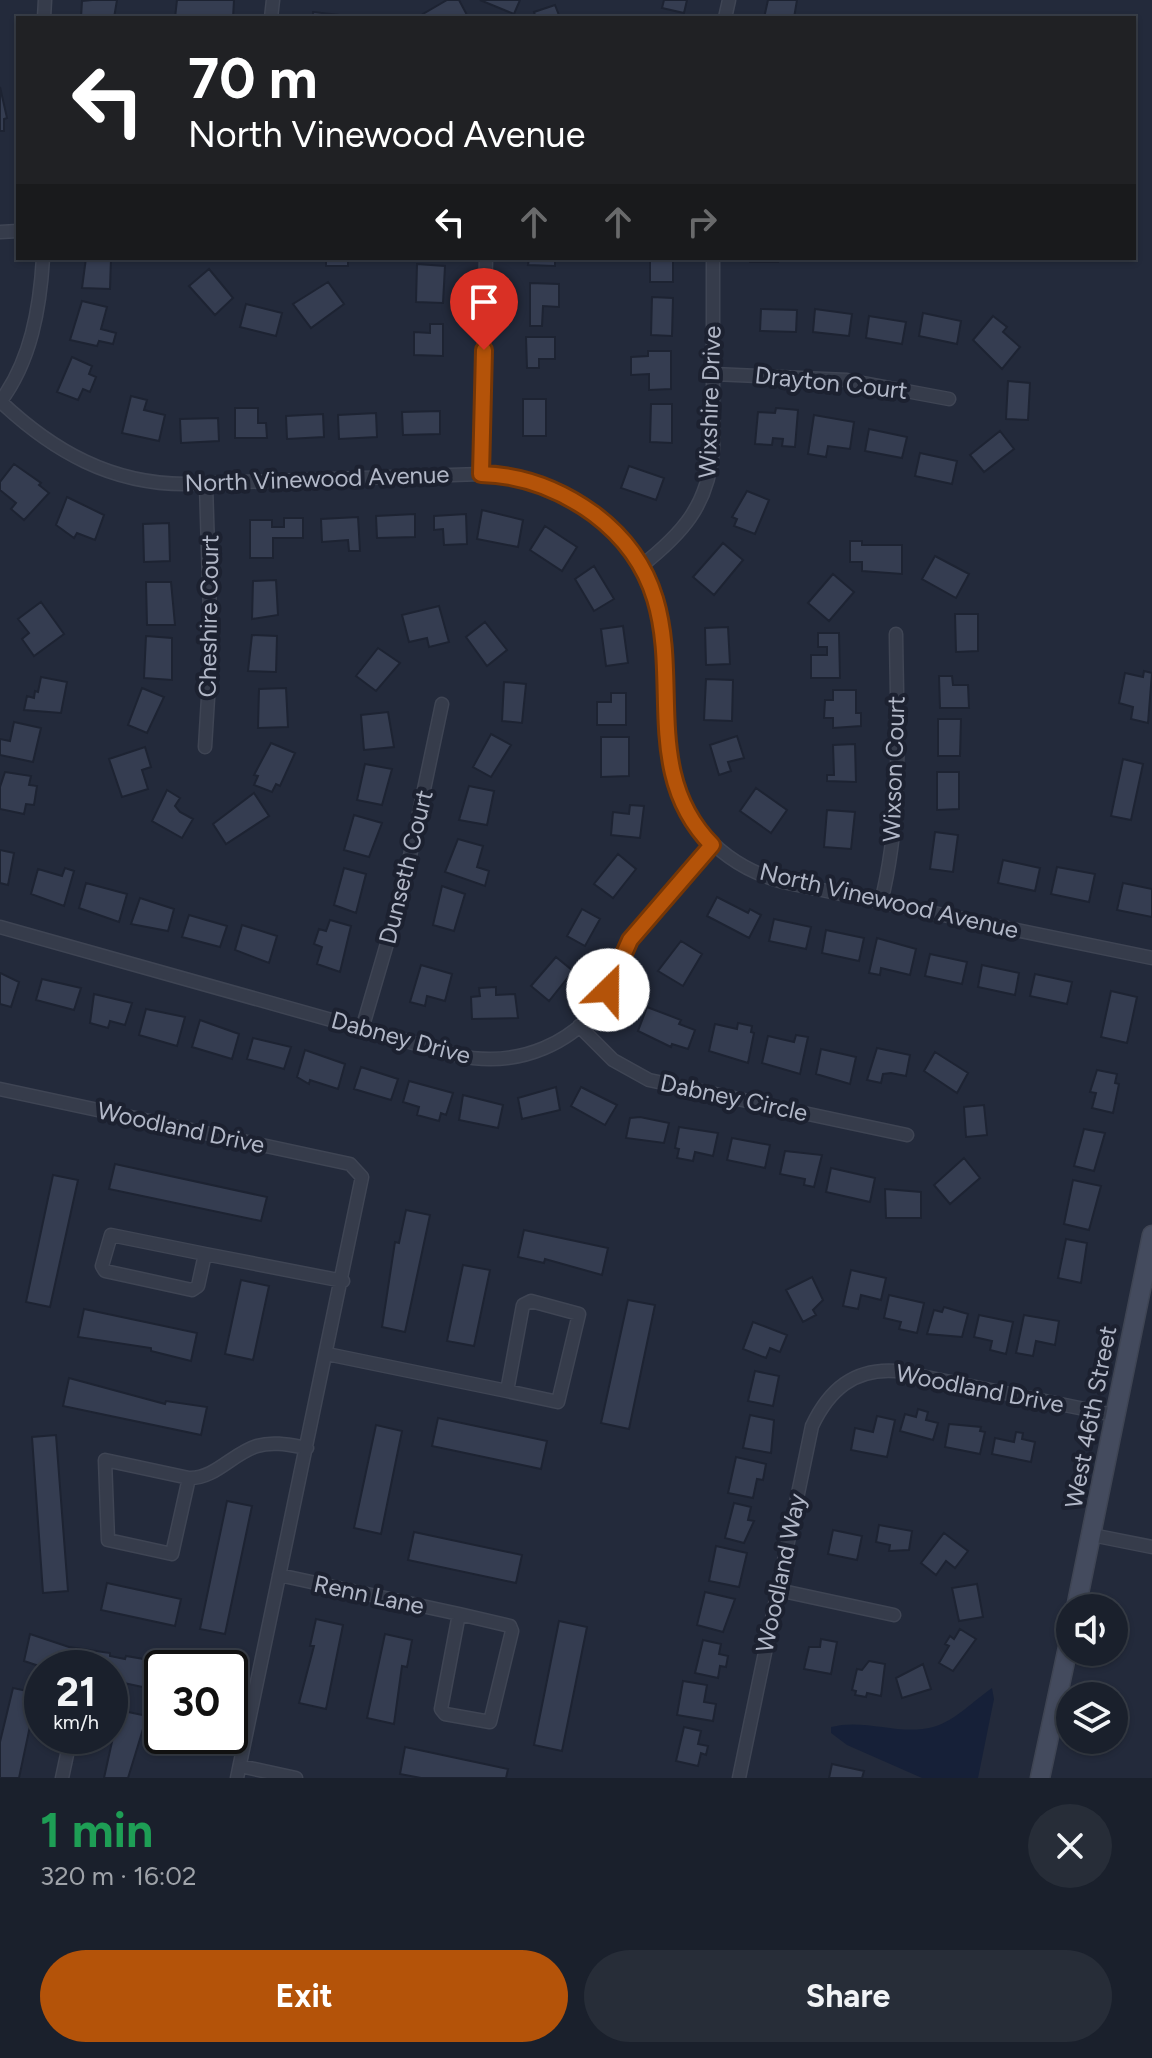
<!DOCTYPE html>
<meta charset="utf-8">
<style>
body{margin:0;font-family:Figtree,sans-serif;background:#272d38;color:#f1f3f6;height:100vh;display:flex;flex-direction:column;font-size:30px;white-space:nowrap}
*{box-sizing:border-box;margin:0}
p{font-size:26px;color:#9fa3a9}
.icon{flex:none;width:44px;height:44px;fill:none;stroke:currentColor;stroke-width:2;stroke-linecap:round;stroke-linejoin:round}
.map{position:relative;height:1778px;overflow:hidden}
.panel{display:flex;flex-direction:column;background:#1a202c;flex:1}
.panel>*{flex:none}
.banner{position:absolute;left:16px;top:16px;width:1120px;height:244px;border-radius:0px;box-shadow:0 2px 6px #0004,0 0 0 2px #383e48;background:#202124;color:#fff;overflow:hidden}
.tools{position:absolute;left:1056px;top:1594px;display:grid;gap:16px}
.tools a{display:grid;place-items:center;width:72px;height:72px;border-radius:50%;background:#1a202c;box-shadow:0 2px 6px #0004,0 0 0 2px #383e48;font-size:40px}
.speed{position:absolute;left:24px;top:1650px;display:flex;gap:16px;font-size:40px;font-weight:700;text-align:center}
.speed>*{display:grid;place-content:center;width:104px;height:104px;border-radius:50%;background:#1a202c;box-shadow:0 2px 6px #0004,0 0 0 2px #383e48;line-height:1}
.speed small{font-size:20px;font-weight:400}
.speed .limit{border:4px solid #111;border-radius:12px;background:#fff;color:#111}
.pin{position:absolute;display:grid;place-items:center;width:68px;height:68px;color:#fff;margin:-82px -34px;border-radius:50% 50% 50% 0;rotate:-45deg;box-shadow:0 0 8px #0007}
.pin .icon{rotate:45deg}
.me{position:absolute;width:88px;margin:-44px;rotate:23deg;stroke-linejoin:round;filter:drop-shadow(0 0 6px #0008)}
.turn{display:flex;align-items:center;gap:28px;height:168px;padding:0 40px;font-size:36px}
.turn .icon{width:104px;height:104px;stroke-width:2.5}
.turn b{display:block;font-size:56px;line-height:68px}
.lanes{display:flex;align-items:center;height:76px;padding:0 40px;background:#0003;justify-content:center;gap:40px;direction:ltr}
.lanes .off{opacity:.35}
.round{display:grid;place-items:center;flex:none;width:84px;height:84px;border-radius:42px;background:#272d38}
.summary{display:flex;align-items:center;justify-content:space-between;height:136px;padding:0 40px}
h1{font-size:48px;font-weight:700;line-height:60px;color:#1e9e55}
.button{display:flex;gap:16px;margin-top:auto;padding:16px 40px}
.button a{flex:1;height:92px;border-radius:48px;background:#b45309;color:#fff;font-size:32px;font-weight:700;line-height:92px;text-align:center}
.button a+a{background:#272d38;color:#f1f3f6}
.map>svg:first-child{display:block}
.water{fill:#162038}
.building{fill:#353d51;stroke:#1d2332;stroke-width:2}
.lines{fill:none;stroke-linecap:round;stroke-linejoin:round}
.street-casing{stroke:#3f4554;stroke-width:15}
.secondary-casing{stroke:#3f4554;stroke-width:21}
.street{stroke:#363c4b;stroke-width:12}
.secondary{stroke:#444b5e;stroke-width:18}
.route-casing{stroke:#753606;stroke-width:20}
.route{stroke:#b45309;stroke-width:14}
.labels{text-anchor:middle;stroke-width:8;stroke-linejoin:round;paint-order:stroke}
.street-label{font-size:24px;fill:#b1b7c7;stroke:#1c2130}
</style>
<div class="map">
<svg width="1152" height="1778" viewBox="0 0 1152 1778">
<rect width="100%" height="100%" fill="#232a3b"/>
<path class="water" d="M992 1688 994 1699 978 1778H922L847 1745 831 1733V1727C865 1718 900 1736 933 1727 955 1721 973 1701 992 1688Z"/>
<path class="building" d="M92 0H117L114 18H81L82 1Z
M177 0H234L233 18H175Z
M447 0H459L467 15 461 18H426L423 14Z
M480 0H520L514 14Z
M664 0H687L684 13 662 8Z
M768 0H797L794 18H764Z
M555 5 560 18H536L534 12Z
M313 12 340 15 339 18H313Z
M0 87 7 118 4 119V131H0Z
M86 258H111L110 289 82 288Z
M326 258H348V266H326Z
M529 258H555V266L528 265Z
M650 258H673V282H650Z
M750 258H778V262H750Z
M417 264 445 266 443 303 416 302Z
M209 269 233 298 215 315 189 286Z
M328 282 344 304 311 328 293 304Z
M530 283 559 284V307L543 306 542 326H530Z
M652 297 673 298 672 336 651 335Z
M82 301 107 307 101 329 116 333 113 344 99 341 97 346 70 340Z
M246 304 282 313 276 336 240 327Z
M761 309 797 310 796 332 760 331Z
M815 309 852 314 849 336 813 332Z
M923 313 961 321 957 344 919 336Z
M869 316 906 322 902 344 866 338Z
M993 316 1007 327 1003 332 1020 347 1002 369 973 340Z
M430 324H443V356L414 355V332L430 333Z
M526 337H555V359H539V368H527Z
M648 351H671V389L649 390V374L631 375V357L648 356Z
M72 357 92 366 89 374 96 377 90 392 83 389 78 400 57 392Z
M1008 381 1030 383 1028 420 1006 419Z
M131 396 147 400 144 410 165 415 159 441 122 433Z
M523 399H546V436H523Z
M651 404H672V443L650 442Z
M235 408H258V423H266L267 438H235Z
M776 408 798 410 795 447 782 446 783 439 773 438 772 445 755 444 758 412 775 413Z
M440 411V434L403 435 402 412Z
M376 413 377 437 339 439 338 415Z
M323 414 324 437 287 439 286 416Z
M814 415 854 422 850 449 828 446 826 457 808 454Z
M218 418 219 441 181 443 180 419Z
M869 429 907 437 902 458 865 451Z
M1000 431 1014 449 984 472 970 455Z
M920 453 957 461 952 484 915 476Z
M14 464 41 483 39 485 49 493 24 520 11 509 16 503 0 490V482Z
M629 466 664 478 656 500 621 488Z
M747 491 769 500 755 534 734 526 737 519 732 517Z
M67 497 104 515 95 540 77 533 74 538 56 525Z
M482 510 523 520 518 547 477 539Z
M415 514V537L377 538 376 516Z
M466 514 467 544 444 545 443 529 434 530V516Z
M358 517 360 551H349L348 540 322 542 321 519Z
M284 518H303V538H273V558H250V520H272V527H284Z
M169 523 170 561 144 562 143 524Z
M545 526 577 547 562 571 530 550Z
M850 541H862V545H902V574L862 571V562H850Z
M723 543 743 560 714 595 693 577Z
M935 556 969 574 956 598 922 579Z
M594 566 614 599 594 611 575 579Z
M833 574 854 592 829 621 808 603Z
M276 580 278 615 252 619 253 581Z
M146 582H171L175 625H147Z
M41 602 64 634 34 656 22 639 29 633 18 619Z
M439 606 449 642 429 647 427 638 409 642 402 615Z
M955 614H978V651L956 652Z
M485 622 507 650 487 666 466 637Z
M623 626 628 663 606 666 601 629Z
M728 627 730 664 706 665 705 628Z
M818 633H839L840 678H811V655H827V647H818Z
M252 635 277 636 276 672 248 671Z
M146 636 172 638V680L144 678Z
M378 648 400 663 376 691 356 676Z
M1144 671 1152 673 1148 723 1131 719 1133 707 1119 703 1125 673 1143 677Z
M939 676H952L953 685H968L969 708H940Z
M41 677 67 682 61 713 24 710 27 696 34 698 35 691 38 692Z
M706 679 733 680 732 721 704 720Z
M504 682 526 684 522 723 502 721Z
M142 688 164 697 147 733 128 725Z
M286 688 288 727 258 728 259 689Z
M833 690H856V713H861V726L833 728V718H824L825 700H833Z
M611 693H626V725H597V702H611Z
M388 712 394 747 364 750 361 715Z
M938 719H961L960 756H938Z
M14 722 41 728 33 762 0 755V739L10 741Z
M491 734 511 745 491 777 473 767Z
M737 736 744 758 728 762 731 771 719 775 710 745Z
M601 737H629V776L601 777Z
M271 743 295 753 280 786 276 784 272 792 254 785 258 776 254 775Z
M855 744 856 782 827 781V775H834L833 745Z
M145 747 151 767 142 770 148 789 122 797 109 759Z
M1123 759 1143 764 1131 820 1111 816Z
M365 764 392 769 382 805 357 800Z
M5 772 31 776 29 785 37 786 34 805 26 804 24 814 0 809V787Z
M937 772H959V809L937 810Z
M469 786 494 791 487 825 459 820Z
M756 788 787 810 771 833 740 811Z
M167 790 180 798 175 806 180 812 193 819 182 838 152 821Z
M254 793 269 816 226 844 213 824Z
M630 805 644 806 640 838 611 835 613 812 629 814Z
M827 810 855 812 851 849 824 847Z
M354 815 382 823 369 857 344 850Z
M935 832 958 835 953 872 930 869Z
M458 839 483 846 477 867 489 871 485 886 445 872Z
M0 850 14 853 8 885 0 883Z
M618 854 636 869 613 898 594 884Z
M1003 860 1040 868 1035 891 998 883Z
M1057 867 1095 874 1089 902 1051 894Z
M65 868 74 871 64 906 31 894 38 869 62 876Z
M344 868 366 874 356 913 334 905Z
M86 883 127 894 119 922 79 908Z
M1123 883 1152 889V917L1117 910Z
M442 886 465 894 454 931 433 925Z
M717 897 748 913 750 909 761 915 749 938 707 916Z
M140 898 174 909 168 931 131 924Z
M582 909 600 919 585 946 567 936Z
M189 915 227 926 220 947 182 937Z
M774 919 811 927 806 949 769 941Z
M330 920 351 926 340 972 317 964 322 947 314 944 319 929 326 931Z
M242 925 277 936 269 963 235 950Z
M826 930 864 938 859 961 822 953Z
M877 938 916 949 910 975 881 968 880 975 869 973Z
M681 941 702 954 683 986 658 971Z
M930 954 967 962 962 984 925 976Z
M556 957 573 971 549 1001 531 986Z
M421 965 452 974 445 1001 427 996 425 1006 410 1002Z
M982 965 1019 973 1015 995 978 987Z
M0 973 19 982 11 1007 0 1004Z
M1035 974 1072 982 1067 1004 1030 996Z
M42 979 81 988 74 1010 36 1000Z
M496 987V995L515 994 518 1018 472 1019 471 997 480 996 479 988Z
M1111 991 1137 997 1127 1043 1101 1037Z
M94 994 132 1003 125 1025 110 1021 108 1028 90 1023Z
M647 1007 681 1020 679 1024 695 1030 688 1049 672 1044 671 1047 638 1031Z
M146 1009 185 1017 177 1046 139 1035Z
M200 1020 239 1034 232 1059 192 1047Z
M738 1023 752 1026 751 1032 754 1033 748 1063 709 1051 715 1024 737 1029Z
M796 1035 808 1037 800 1074 762 1063 768 1036 794 1042Z
M253 1038 291 1047 284 1069 247 1059Z
M877 1048 910 1055 906 1076 891 1073 883 1074 881 1083 867 1080Z
M821 1049 856 1057 850 1084 816 1074Z
M305 1050 345 1064 338 1089 310 1080 309 1084 297 1077Z
M935 1052 968 1073 957 1093 924 1071Z
M361 1067 398 1079 391 1100 354 1089Z
M1097 1070 1117 1074 1115 1083 1119 1084 1113 1113 1092 1108 1096 1093 1090 1092Z
M409 1081 453 1093 446 1115 441 1113 439 1121 417 1115 419 1107 403 1102Z
M556 1087 560 1110 522 1119 518 1098Z
M581 1087 617 1105 605 1125 571 1106Z
M463 1095 503 1105 498 1128 459 1120Z
M984 1105 987 1135 966 1137 964 1107Z
M640 1117 669 1123 664 1143 626 1138 630 1118Z
M679 1127 718 1133 713 1156 695 1152 693 1161 677 1158 679 1149 675 1148Z
M1084 1129 1105 1133 1094 1171 1074 1166Z
M732 1138 770 1145 765 1168 727 1160Z
M785 1151 822 1155 814 1187 804 1185 805 1179 780 1174Z
M964 1158 980 1178 950 1204 934 1185Z
M115 1164 267 1197 261 1221 109 1189Z
M831 1168 875 1178 870 1202 826 1192Z
M53 1175 78 1180 50 1307 26 1302Z
M1073 1180 1101 1186 1089 1230 1064 1224Z
M885 1189 921 1192V1218H886Z
M406 1210 430 1215 405 1332 382 1327 395 1242 399 1243Z
M524 1230 608 1248 602 1275 545 1259 544 1263 518 1257Z
M1066 1239 1087 1243 1081 1283 1058 1278Z
M463 1265 490 1270 474 1346 447 1341Z
M851 1270 886 1278 881 1300 861 1295 858 1309 843 1306Z
M812 1277 823 1300 813 1310 816 1315 803 1322 786 1290Z
M241 1280 269 1286 253 1360 225 1354Z
M889 1295 924 1303 917 1333 899 1329 901 1322 884 1318Z
M628 1300 655 1305 629 1429 601 1423Z
M944 1307 968 1314 962 1337 927 1334 934 1310 942 1312Z
M84 1309 197 1333 191 1361 151 1351V1348L78 1337Z
M979 1315 1013 1322 1006 1354 990 1350 992 1341 974 1337Z
M1024 1315 1059 1321 1055 1345 1036 1341 1033 1356 1016 1353Z
M753 1322 787 1335 780 1352 770 1348 766 1358 743 1349Z
M755 1371 779 1376 773 1406 748 1401Z
M69 1378 165 1404 166 1401 207 1407 201 1435 63 1406Z
M918 1409 928 1412 926 1420 938 1423 933 1440 900 1431 905 1414 916 1417Z
M750 1415 774 1420 771 1453 743 1448Z
M877 1416 895 1420 887 1457 851 1450 855 1428 873 1432Z
M438 1418 547 1441 541 1469 432 1446Z
M949 1424 981 1427 980 1431 985 1432 980 1454 945 1447Z
M376 1425 402 1431 381 1534 354 1528Z
M1016 1432 1023 1433 1022 1439 1035 1442 1031 1462 992 1454 995 1438 1014 1442Z
M56 1435 68 1591 43 1593 32 1437Z
M736 1457 766 1464 763 1480 757 1479 753 1498 728 1493Z
M227 1501 252 1506 225 1634 200 1629Z
M734 1503 751 1507 748 1520 754 1521 744 1543 725 1538Z
M879 1525 912 1531 909 1550 889 1551 890 1545 876 1542Z
M833 1530 862 1536 857 1560 828 1554Z
M414 1532 522 1555 516 1583 408 1560Z
M944 1533 968 1551 955 1568 946 1561 936 1575 921 1563Z
M716 1546 747 1553 739 1587 709 1581Z
M107 1583 181 1599 175 1626 101 1610Z
M977 1584 983 1617 959 1621 952 1588Z
M705 1592 735 1599 723 1632 697 1625Z
M316 1619 343 1625 326 1709 299 1703 314 1646H310Z
M559 1621 587 1627 562 1751 534 1745Z
M960 1629 976 1639 953 1671 939 1663 949 1646 945 1644 950 1636 954 1639Z
M30 1634 69 1647 110 1653V1656L125 1659 126 1656 167 1663 162 1668 161 1691 110 1680V1668H45L24 1661Z
M385 1634 412 1640 407 1667 402 1666 394 1724 367 1718Z
M821 1639 837 1642 831 1674 804 1669 809 1647H820Z
M703 1640 721 1644 719 1654 728 1656 726 1667 720 1666 718 1678 695 1673Z
M869 1661 885 1664 881 1696 867 1693 866 1697 855 1695 856 1691 852 1690 857 1669 862 1670Z
M923 1664 931 1689 902 1698 896 1678Z
M683 1681 707 1685 704 1702 716 1704 713 1721 677 1715Z
M13 1688 37 1693 19 1778H0V1742Z
M119 1710 147 1716 128 1778H104Z
M684 1727 701 1731 698 1744 708 1746 706 1755 701 1753 698 1766 676 1761Z
M405 1747 508 1769 506 1778H421L400 1774Z
M832 1764 864 1771 862 1778H829Z"/>
<g class="lines">
<g class="street-casing">
<path id="street" d="M44 18 45 0
M271 18 273 0
M725 18 729 0
M0 232 18 231
M713 374 847 380 949 399
M0 402C31 361 40 308 43 258
M1 402C53 451 111 484 185 484L481 474C520 475 558 487 589 511 626 538 655 580 663 626 669 663 664 699 666 736 670 808 713 863 783 882L1152 958
M481 474 486 258
M640 567C682 534 708 506 713 450V258
M205 747 211 649 206 484
M881 902C903 815 897 724 896 634
M0 927 456 1055C516 1069 579 1045 609 989 617 973 621 954 632 938 655 905 685 875 712 845
M579 1026 613 1060 649 1080 907 1135
M362 1029 403 889 442 704
M0 1089 350 1164 362 1177 237 1778
M111 1235 205 1254 198 1286 192 1290 105 1271 102 1266Z
M205 1254 343 1281
M531 1301 579 1314 558 1402 507 1391 523 1305Z
M327 1354 507 1391
M105 1460 189 1478 172 1554 108 1540Z
M189 1478C215 1479 233 1453 257 1446 273 1441 290 1445 307 1448
M1092 1535 1152 1547
M279 1575 459 1614
M778 1590 894 1615
M459 1614 510 1626 512 1631 490 1722 445 1714 441 1709Z
M240 1766 296 1778
M62 1778 71 1736
M739 1778 812 1426C829 1390 854 1368 896 1371L1114 1415"/>
</g>
<g class="secondary-casing">
<path id="secondary" d="M1076 1608 1152 1235
M1040 1778 1070 1638"/>
</g>
<use href="#street" class="street"/>
<use href="#secondary" class="secondary"/>
</g>
<g class="lines">
<g class="route-casing">
<path id="route" d="M484 350 481 474C523 475 561 490 594 514 722 610 617 749 712 845L630 940 608 990"/>
</g>
<use href="#route" class="route"/>
</g>
<g class="labels">
<g class="street-label">
<text transform="translate(831 383) rotate(6)" y="8">Drayton Court</text>
<text transform="translate(710 402) rotate(-88)" y="8">Wixshire Drive</text>
<text transform="translate(317 479) rotate(-2)" y="8">North Vinewood Avenue</text>
<text transform="translate(209 616) rotate(-89)" y="8">Cheshire Court</text>
<text transform="translate(894 769) rotate(-88)" y="8">Wixson Court</text>
<text transform="translate(406 867) rotate(-76)" y="8">Dunseth Court</text>
<text transform="translate(889 901) rotate(13)" y="8">North Vinewood Avenue</text>
<text transform="translate(401 1038) rotate(15)" y="8">Dabney Drive</text>
<text transform="translate(734 1098) rotate(12)" y="8">Dabney Circle</text>
<text transform="translate(181 1128) rotate(12)" y="8">Woodland Drive</text>
<text transform="translate(980 1389) rotate(11)" y="8">Woodland Drive</text>
<text transform="translate(1091 1417) rotate(-79)" y="8">West 46th Street</text>
<text transform="translate(781 1573) rotate(-78)" y="8">Woodland Way</text>
<text transform="translate(369 1595) rotate(12)" y="8">Renn Lane</text>
</g>
</g>
</svg>
<div class="tools">
<a><svg class="icon" aria-label="sound" viewBox="0 0 24 24"><path d="M4 9h4l5-4v14l-5-4H4zM17 9q2 3 0 6"/></svg></a>
<a><svg class="icon" aria-label="layers" viewBox="0 0 24 24"><path d="M12 4l9 5-9 5-9-5zM3 14l9 5 9-5"/></svg></a>
</div>
<div class="speed"><div>21<small>km/h</small></div><div class="limit">30</div></div>
<div class="pin" style="left:484px;top:350px;background:#d93025"><svg class="icon" aria-label="arrive" viewBox="0 0 24 24"><path d="M6 21V4h12l-3 4 3 4H6"/></svg></div>
<svg class="me" style="left:608px;top:990px" viewBox="-20 -20 40 40"><circle r="19" fill="#fff"/><path d="M0-13L10 11 0 6-10 11z" fill="#b45309"/></svg>
<div class="banner">
<div class="turn"><svg class="icon" aria-label="left" viewBox="0 0 24 24"><path d="M17 20v-9H6M10 6l-5 5 5 5"/></svg><div><b>70 m</b>North Vinewood Avenue</div></div>
<div class="lanes"><svg class="icon" aria-label="left" viewBox="0 0 24 24"><path d="M17 20v-9H6M10 6l-5 5 5 5"/></svg><svg class="icon off" aria-label="ahead" viewBox="0 0 24 24"><path d="M12 20V5M6 11l6-6 6 6"/></svg><svg class="icon off" aria-label="ahead" viewBox="0 0 24 24"><path d="M12 20V5M6 11l6-6 6 6"/></svg><svg class="icon off" aria-label="right" viewBox="0 0 24 24"><path d="M7 20v-9h11M14 6l5 5-5 5"/></svg></div>
</div>
</div>
<section class="panel">
<div class="summary"><div><h1>1 min</h1><p>320 m · 16:02</p></div><a class="round"><svg class="icon" aria-label="close" viewBox="0 0 24 24"><path d="M6 6l12 12M18 6L6 18"/></svg></a></div>
<div class="button"><a>Exit</a><a>Share</a></div>
</section>
